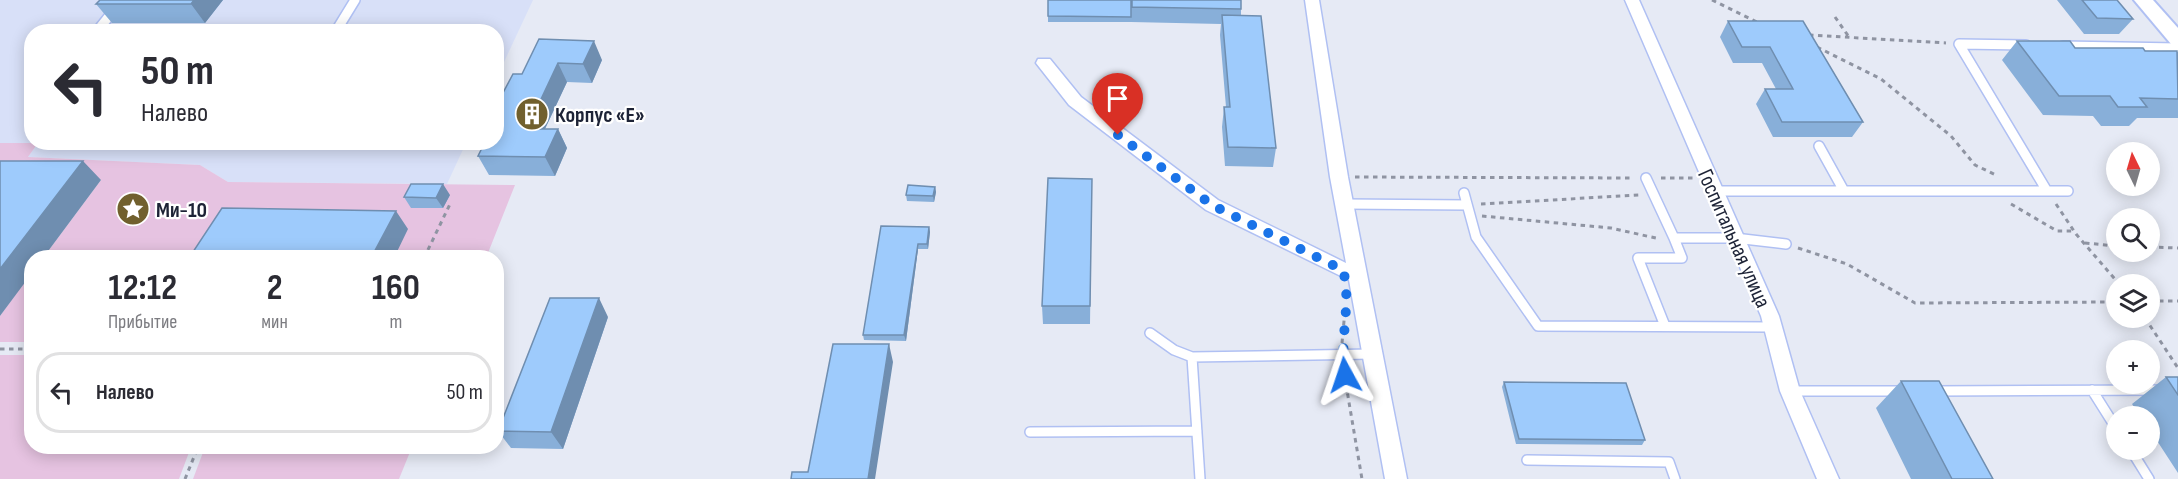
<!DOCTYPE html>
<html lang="ru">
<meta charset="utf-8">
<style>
body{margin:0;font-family:"Sofia Sans Condensed",sans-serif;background:#f2f2f3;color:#2b2b33;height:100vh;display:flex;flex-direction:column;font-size:22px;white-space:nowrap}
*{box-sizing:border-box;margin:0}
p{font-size:20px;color:#7c7c81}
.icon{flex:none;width:33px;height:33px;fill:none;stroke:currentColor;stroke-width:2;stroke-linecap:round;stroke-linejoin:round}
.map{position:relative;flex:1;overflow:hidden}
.sheet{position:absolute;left:24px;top:250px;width:480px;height:204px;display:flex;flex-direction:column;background:#fff;border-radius:24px;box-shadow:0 3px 15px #0003}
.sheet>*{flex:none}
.banner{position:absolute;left:24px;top:24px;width:480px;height:126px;border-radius:24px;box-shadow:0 3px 15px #0003;background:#fff;color:#2b2b33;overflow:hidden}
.needle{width:39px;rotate:355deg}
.controls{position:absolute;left:2106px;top:142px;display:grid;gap:12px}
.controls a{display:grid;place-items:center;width:54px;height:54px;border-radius:50%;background:#fff;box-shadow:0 3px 15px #0003;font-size:30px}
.pin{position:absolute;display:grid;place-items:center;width:51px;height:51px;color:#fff;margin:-62px -26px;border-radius:50% 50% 50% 0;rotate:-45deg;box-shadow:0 0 6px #0007}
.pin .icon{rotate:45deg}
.me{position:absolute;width:66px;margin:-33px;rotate:355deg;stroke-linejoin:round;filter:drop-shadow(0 0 4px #0008)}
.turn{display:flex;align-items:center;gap:21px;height:126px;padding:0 18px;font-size:27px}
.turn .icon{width:78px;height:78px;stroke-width:2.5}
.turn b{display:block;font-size:42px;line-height:51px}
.eta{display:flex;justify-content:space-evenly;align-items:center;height:102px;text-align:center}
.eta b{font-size:36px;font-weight:700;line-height:42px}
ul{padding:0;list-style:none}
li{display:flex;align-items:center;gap:18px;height:81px;margin:0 12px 9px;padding:0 6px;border:3px solid #e1e1e2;border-radius:24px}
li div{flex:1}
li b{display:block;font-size:22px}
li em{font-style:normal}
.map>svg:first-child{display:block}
.built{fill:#d8e0f8}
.green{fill:#e6c3e1}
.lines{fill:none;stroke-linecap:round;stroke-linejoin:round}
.service-casing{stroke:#b0c0f3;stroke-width:12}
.minor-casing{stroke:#b0c0f3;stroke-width:3}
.tertiary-casing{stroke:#b0c0f3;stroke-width:4}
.path{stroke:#8f94a2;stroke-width:3;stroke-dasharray:4.5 4.5;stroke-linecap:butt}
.service{stroke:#fff;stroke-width:9}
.minor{fill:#fff;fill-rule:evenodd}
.tertiary{fill:#fff;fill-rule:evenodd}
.wall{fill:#88afd9}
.shaded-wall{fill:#6f8eb0}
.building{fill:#9ecbfc;stroke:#6f8eb0;stroke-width:1.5}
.route{stroke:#1a73e8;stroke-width:10;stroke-dasharray:0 18}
.labels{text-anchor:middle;stroke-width:4.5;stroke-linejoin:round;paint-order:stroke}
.poi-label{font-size:22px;font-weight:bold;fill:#1d2336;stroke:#fff;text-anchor:start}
.street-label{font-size:22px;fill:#1d2336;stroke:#fff}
</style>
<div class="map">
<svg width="2178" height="479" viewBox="0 0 2178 479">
<rect width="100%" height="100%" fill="#e6eaf5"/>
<path class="built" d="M0 0H533L497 77 496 32H32V142L466 143 447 184 228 182 200 165 28 157 38 143H0Z"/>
<path class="green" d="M0 143H38L28 157 200 165 228 182 515 185 486 258H43L101 180 0 179Z
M31 273V342H0V316Z
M0 355H31L32 447H191L179 479H0Z
M205 447H412L399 479H193Z"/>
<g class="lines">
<g class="service-casing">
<path id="service" d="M122 0 98 30 336 31 355 0
M2026 45 1959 44 2047 191
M2063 46 2178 48
M1819 146 1844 191
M1646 178 1674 238H1735L1786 244
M1714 191H2068
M1464 193 1476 237 1538 326 1773 327
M1344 204 1467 205
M1665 326 1638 258H1682L1674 238
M1150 333 1174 350 1192 357 1372 354
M1192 357 1200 479
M2092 390 2116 428
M1790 391H1902
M1934 391 2178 390
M1030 432 1197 431
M2131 450 2149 479
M1527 460 1669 462 1675 479"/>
</g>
<g class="minor-casing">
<path id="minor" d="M1305 0H1319L1348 177 1407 479H1385L1349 280 1206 210 1069 105 1036 63 1038 59H1050L1081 97 1218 200 1346 263 1330 177Z
M1625 0H1639L1779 316 1800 391 1839 479H1817L1780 391 1761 316Z"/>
</g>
<g class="tertiary-casing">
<path id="tertiary" d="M2134 0H2153L2178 28V46L2171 44Z"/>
</g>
<path class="path" d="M1712 0 1759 23
M1835 17 1849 37
M1809 35 1946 43
M1817 47 1881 79 1951 136 1975 165 1998 176
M1355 177 1634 178
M1661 178H1694
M1481 204 1639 195
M2011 204 2057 231H2074
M2056 204 2076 234 2120 285
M1482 216 1611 228 1660 239
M2085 243 2116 246
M2150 247 2178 248
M1798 248 1847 264 1915 303 2116 302
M424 258 451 202
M2150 301H2178
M2145 318 2178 368
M1342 343 1345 310
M0 349H32
M1343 367 1362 479
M185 479 198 447"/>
<use href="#service" class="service"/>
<use href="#minor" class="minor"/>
<use href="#tertiary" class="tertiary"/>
</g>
<path class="wall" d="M100 0H223L205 23H112L96 4Z
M1132 0 1241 9V16L1276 148 1273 167 1225 166 1222 127 1224 107H1226L1220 35 1221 24 1131 22H1048V16Z
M2057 0H2117L2133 19 2119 34H2084Z
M1728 21H1803L1863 122 1852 137H1773L1756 104 1765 89H1776L1762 63H1733L1720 37Z
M539 39 602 60 592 83 567 82 545 129H558L567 148 555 176 489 175 478 156 496 142V106L522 74Z
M2017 41 2075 48 2178 52V118H2137L2129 126H2101L2093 116 2043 115 2002 60Z
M1092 179 1090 324H1043L1042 306Z
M935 187 936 192 934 202 907 201 906 195Z
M450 195 443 208H411L404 197Z
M881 226 929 227 930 232 928 249H918L906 341 864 340 863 335Z
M608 317 563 449 511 448 498 431Z
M2166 377H2178V473L2150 430V417H2141L2132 404Z
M1901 381 1993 479H1911L1876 408Z
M1504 382 1645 440 1642 445 1516 444 1502 387Z"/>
<path class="shaded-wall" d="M194 0H223L205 23 191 4Z
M594 41 602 60 592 83 583 64Z
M558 63 567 82 536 148 527 129Z
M558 129 567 148 555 176 545 157Z
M83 161 101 180 43 258H32V273L0 316V269Z
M443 184 450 195 443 208 436 198Z
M935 187 936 192 934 202 933 196Z
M396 211 408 229 394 258H371Z
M929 227 930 232 928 249 927 244Z
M918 244V249L906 341 904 335Z
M599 298 608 317 563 449 551 432Z
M889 344 893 362 875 479H868Z"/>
<path class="building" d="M100 0H194L191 4H96Z
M1048 0H1131V17L1048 16Z
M1132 0H1241V9L1132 7Z
M2082 0H2117L2133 19 2097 18Z
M1222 15 1261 16 1276 148 1228 147 1224 107H1230Z
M1728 21H1803L1863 122H1782L1765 89H1793L1770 47H1742Z
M539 39 594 41 583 64 558 63 527 129H558L545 157 478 156 485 142H496V120L499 116H496V106L513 74H522Z
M2017 41H2070L2075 48H2143L2145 51H2177L2178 99 2140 98 2147 107H2118L2110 96H2059Z
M0 161H83L0 269Z
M1048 178 1092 179 1090 306H1042Z
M411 184H443L436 198 404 197Z
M908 185 935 187 933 196 906 195Z
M222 208 396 211 371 258H189Z
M881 226 929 227 927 244H918L904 335H863Z
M550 298H599L551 432 498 431Z
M833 344H889L868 479H791L792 472H808Z
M2166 377H2178V395Z
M1901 381H1939L1993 479H1952Z
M1504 382 1626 383 1645 440 1519 439Z"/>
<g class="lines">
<path class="route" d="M1118 135 1212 205 1343 270C1352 302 1339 339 1345 375"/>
</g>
<defs>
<g id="building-disc" transform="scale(1.725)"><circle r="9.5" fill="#71602e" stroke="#fff"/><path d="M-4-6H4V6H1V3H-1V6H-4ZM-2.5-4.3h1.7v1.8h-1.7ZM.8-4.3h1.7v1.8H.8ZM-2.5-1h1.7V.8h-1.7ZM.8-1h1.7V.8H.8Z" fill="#fff"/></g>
<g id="sight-disc" transform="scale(1.725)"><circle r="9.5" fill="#71602e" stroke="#fff"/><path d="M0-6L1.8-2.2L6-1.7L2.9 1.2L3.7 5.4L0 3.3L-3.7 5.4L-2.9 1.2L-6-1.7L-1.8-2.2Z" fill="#fff"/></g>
</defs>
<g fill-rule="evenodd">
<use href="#building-disc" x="532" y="114"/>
<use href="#sight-disc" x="133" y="209"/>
</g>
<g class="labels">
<g class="poi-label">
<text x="555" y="122">Корпус «Е»</text>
<text x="156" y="217">Ми-10</text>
</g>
<g class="street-label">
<text transform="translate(1735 238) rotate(66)" y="8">Госпитальная улица</text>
</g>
</g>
</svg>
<div class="controls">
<a><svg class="needle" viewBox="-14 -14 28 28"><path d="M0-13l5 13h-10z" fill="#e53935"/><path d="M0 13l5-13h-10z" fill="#7c7c81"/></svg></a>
<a><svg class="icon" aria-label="search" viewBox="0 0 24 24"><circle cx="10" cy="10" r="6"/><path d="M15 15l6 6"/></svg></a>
<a><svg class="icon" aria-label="layers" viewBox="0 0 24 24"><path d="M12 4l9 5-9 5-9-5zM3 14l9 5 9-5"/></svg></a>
<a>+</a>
<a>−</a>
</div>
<div class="pin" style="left:1118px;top:135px;background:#d93025"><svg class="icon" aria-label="arrive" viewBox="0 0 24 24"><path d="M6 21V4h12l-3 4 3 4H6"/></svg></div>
<svg class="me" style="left:1345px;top:375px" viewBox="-20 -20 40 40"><path d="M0-17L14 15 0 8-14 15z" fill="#1a73e8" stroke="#fff" stroke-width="4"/></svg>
<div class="banner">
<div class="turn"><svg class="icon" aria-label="left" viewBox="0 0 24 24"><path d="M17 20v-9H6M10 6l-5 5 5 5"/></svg><div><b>50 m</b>Налево</div></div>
</div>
<section class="sheet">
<div class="eta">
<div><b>12:12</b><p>Прибытие</p></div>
<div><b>2</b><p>мин</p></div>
<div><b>160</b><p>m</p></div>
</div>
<ul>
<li><svg class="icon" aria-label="left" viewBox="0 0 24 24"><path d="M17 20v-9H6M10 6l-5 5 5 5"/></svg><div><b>Налево</b></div><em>50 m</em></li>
</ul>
</section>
</div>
